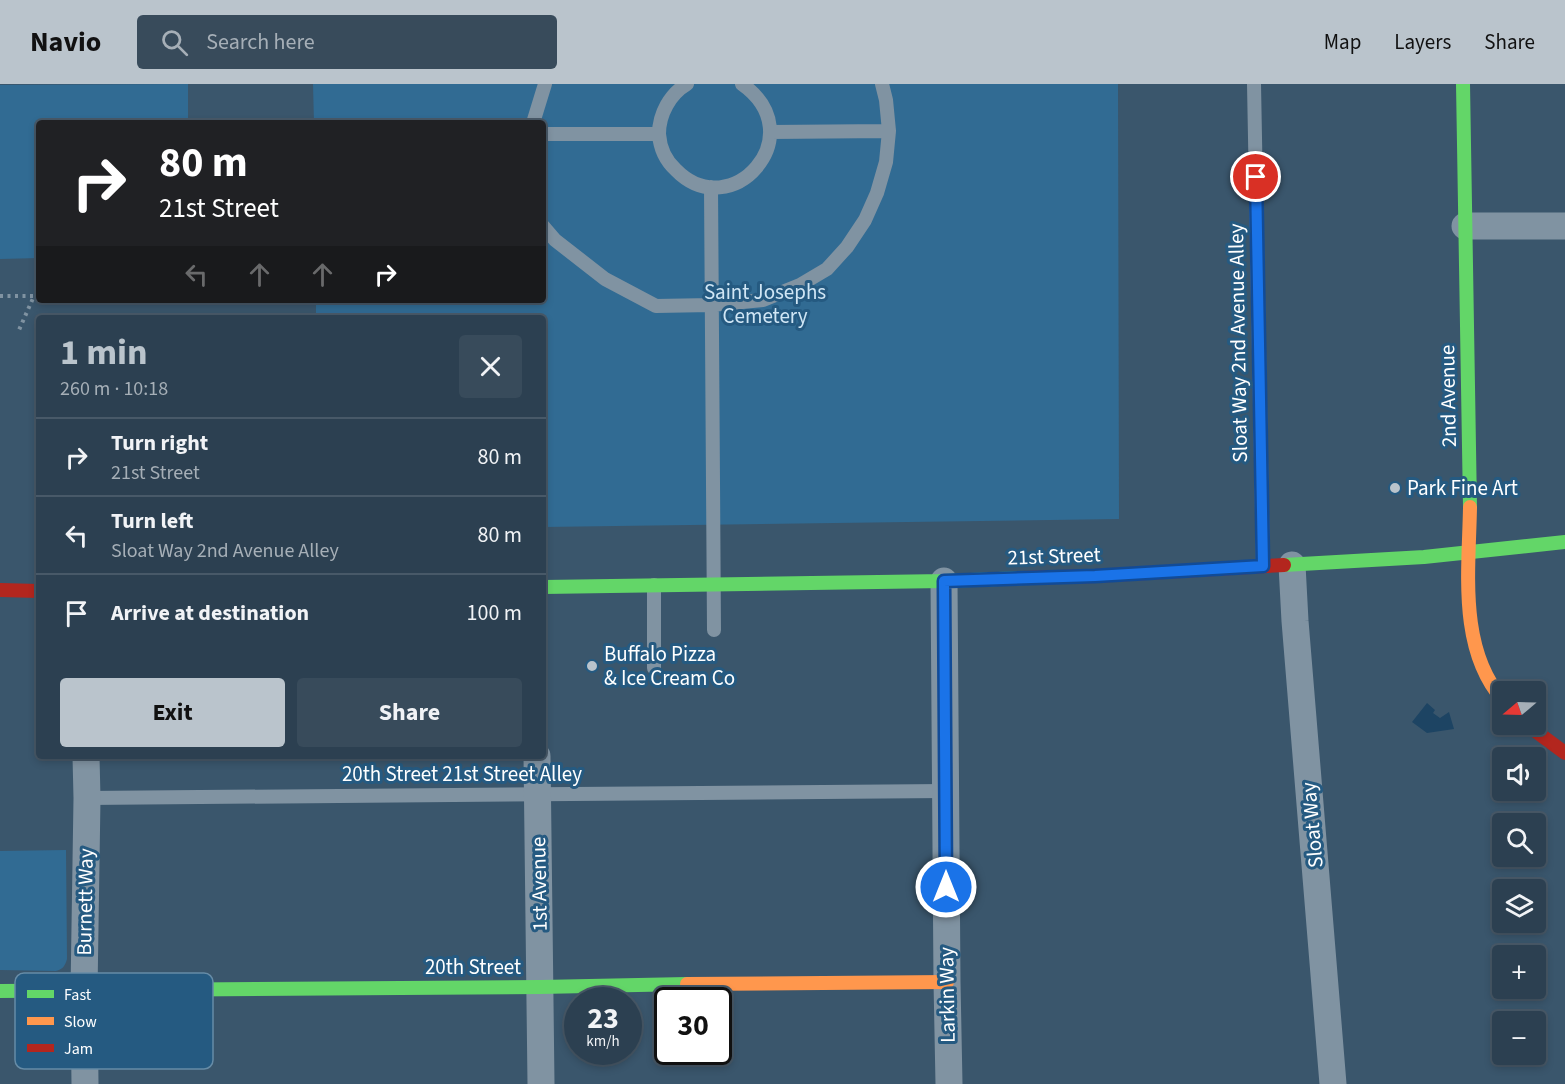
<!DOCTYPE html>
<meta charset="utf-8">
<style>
body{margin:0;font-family:"Source Sans 3",sans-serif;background:#384b5b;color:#f1f3f6;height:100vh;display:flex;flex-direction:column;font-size:22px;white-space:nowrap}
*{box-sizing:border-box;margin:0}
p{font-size:20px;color:#a6afb7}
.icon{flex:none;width:33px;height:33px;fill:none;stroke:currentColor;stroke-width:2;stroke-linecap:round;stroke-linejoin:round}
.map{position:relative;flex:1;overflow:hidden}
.side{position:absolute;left:36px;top:231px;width:510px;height:444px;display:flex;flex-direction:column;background:#2c4051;border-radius:6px;box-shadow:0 3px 9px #0003,0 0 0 2px #485968}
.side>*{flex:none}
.top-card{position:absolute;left:36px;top:36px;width:510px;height:183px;border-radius:6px;box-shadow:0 3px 9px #0003,0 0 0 2px #485968;background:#202124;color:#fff;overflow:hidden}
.needle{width:39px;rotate:251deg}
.fabs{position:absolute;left:1492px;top:597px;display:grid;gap:12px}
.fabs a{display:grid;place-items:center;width:54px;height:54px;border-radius:6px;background:#2c4051;box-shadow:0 3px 9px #0003,0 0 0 2px #485968;font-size:30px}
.speed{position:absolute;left:564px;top:903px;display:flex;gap:12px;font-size:30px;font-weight:700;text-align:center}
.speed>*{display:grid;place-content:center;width:78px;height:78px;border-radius:50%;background:#2c4051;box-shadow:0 3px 9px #0003,0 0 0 2px #485968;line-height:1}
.speed small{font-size:15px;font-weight:400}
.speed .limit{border:3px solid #111;border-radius:9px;background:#fff;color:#111}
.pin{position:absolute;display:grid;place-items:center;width:51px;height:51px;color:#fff;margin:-26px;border:3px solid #fff;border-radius:50%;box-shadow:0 2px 6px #0007}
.me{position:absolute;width:66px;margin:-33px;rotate:0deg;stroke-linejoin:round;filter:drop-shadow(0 0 4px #0008)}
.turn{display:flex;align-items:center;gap:21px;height:126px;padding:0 24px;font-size:27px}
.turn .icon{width:78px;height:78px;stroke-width:2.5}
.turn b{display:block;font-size:42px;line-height:51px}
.lanes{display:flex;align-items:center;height:57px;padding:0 24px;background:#0003;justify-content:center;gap:30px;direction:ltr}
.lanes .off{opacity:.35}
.round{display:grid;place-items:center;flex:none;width:63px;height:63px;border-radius:6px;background:#384b5b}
.head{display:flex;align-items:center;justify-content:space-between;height:102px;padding:0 24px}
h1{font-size:36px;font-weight:700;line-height:45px;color:#bac4cc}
.button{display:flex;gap:12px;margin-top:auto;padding:12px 24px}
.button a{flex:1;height:69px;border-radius:6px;background:#bac4cc;color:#111;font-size:24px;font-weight:700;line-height:69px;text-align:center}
.button a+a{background:#384b5b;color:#f1f3f6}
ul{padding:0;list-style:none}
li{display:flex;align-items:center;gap:18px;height:78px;padding:0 24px;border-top:2px solid #485968}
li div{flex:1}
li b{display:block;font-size:22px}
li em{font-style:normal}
header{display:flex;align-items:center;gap:36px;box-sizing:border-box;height:84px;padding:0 30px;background:#bac4cc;color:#111}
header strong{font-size:28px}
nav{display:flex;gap:33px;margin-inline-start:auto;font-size:21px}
.search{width:420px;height:54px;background:#384b5b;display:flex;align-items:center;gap:15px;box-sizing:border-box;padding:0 21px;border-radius:6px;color:#a6afb7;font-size:22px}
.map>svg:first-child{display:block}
.green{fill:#316b93}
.water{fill:#1d4463}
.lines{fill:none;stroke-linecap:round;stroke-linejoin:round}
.path{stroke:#8093a2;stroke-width:4;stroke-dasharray:3 4.5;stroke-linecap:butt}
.lane{stroke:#8093a2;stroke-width:14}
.street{stroke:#8093a2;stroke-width:27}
.fast{stroke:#63d668;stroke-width:14}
.slow{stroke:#ff974d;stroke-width:14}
.jam{stroke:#b3261e;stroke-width:14}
.route-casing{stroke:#114b97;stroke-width:15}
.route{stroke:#1a73e8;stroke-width:10}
.poi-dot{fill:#bac4cc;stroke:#255a81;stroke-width:2}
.labels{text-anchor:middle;stroke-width:6;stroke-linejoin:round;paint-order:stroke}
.park-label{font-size:21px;fill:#d0e6f5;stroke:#255a81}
.street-label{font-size:21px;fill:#fff;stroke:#255a81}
.poi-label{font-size:21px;fill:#fff;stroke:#255a81;text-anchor:start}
.key{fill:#255a81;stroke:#668ca7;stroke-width:1.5}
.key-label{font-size:16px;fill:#fff}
</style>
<header>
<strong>Navio</strong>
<div class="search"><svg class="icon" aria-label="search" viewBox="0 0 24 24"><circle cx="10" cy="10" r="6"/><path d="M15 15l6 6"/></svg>Search here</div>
<nav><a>Map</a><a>Layers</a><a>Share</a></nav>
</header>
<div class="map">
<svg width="1565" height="1000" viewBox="0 0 1565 1000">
<rect width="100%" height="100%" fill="#3a566c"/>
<path class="green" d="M188 0V39H39V174L0 175V1Z
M313 0H1118L1119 435 543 443V234H316V216H543V39H314Z
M66 766 67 875C65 882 63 885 56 887L0 886V767Z"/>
<path class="water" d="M1427 619 1435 626 1433 629 1440 634 1449 628 1454 645 1427 649 1412 638Z"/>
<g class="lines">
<path class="path" d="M0 212H34L19 246"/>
<path class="lane" d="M687 0C670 10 659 30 659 50 660 64 666 77 676 86 731 142 814 51 742 0
M1254 0 1263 482
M533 39 545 0
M770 48 889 47
M543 50H659
M711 103 714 546
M543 142 555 156 605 195 656 222 711 221 763 216 800 201 827 185 847 163 865 136 877 109 886 78 889 47 886 16 882 0
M654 584V501
M87 714 945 707"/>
<path class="street" d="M1465 142H1565
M1292 481 1295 537 1333 1000
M944 497 947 898 949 1000
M537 672 541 1000
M85 1000 84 907 87 714 86 672"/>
<path class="fast" d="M1463 0 1470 423
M1284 481 1424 473 1565 458
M543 503 944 497 1023 494
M0 907 540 903 687 900"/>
<path class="slow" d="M1470 423C1469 486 1458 565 1503 616
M687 900 947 898"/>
<path class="jam" d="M1023 494 1095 492 1284 481
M0 506 39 507
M1526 640 1565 669"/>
</g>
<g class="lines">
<g class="route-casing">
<path id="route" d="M946 803 944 497 1095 492 1263 482 1256 93"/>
</g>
<use href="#route" class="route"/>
</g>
<g class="poi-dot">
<circle cx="1395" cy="404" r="6"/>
<circle cx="592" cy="582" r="6"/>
</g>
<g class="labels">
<g class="park-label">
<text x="765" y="215">Saint Josephs<tspan x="765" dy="24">Cemetery</tspan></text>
</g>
<g class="street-label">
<text transform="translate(1238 259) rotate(-91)" y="7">Sloat Way 2nd Avenue Alley</text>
<text transform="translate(1448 312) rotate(-91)" y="7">2nd Avenue</text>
<text transform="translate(1054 472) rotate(-2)" y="7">21st Street</text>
<text x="462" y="697">20th Street 21st Street Alley</text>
<text transform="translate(1312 741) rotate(-95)" y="7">Sloat Way</text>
<text transform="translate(539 800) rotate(-91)" y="7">1st Avenue</text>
<text transform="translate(85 818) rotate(-89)" y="7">Burnett Way</text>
<text x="473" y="890">20th Street</text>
<text transform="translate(947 911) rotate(-91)" y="7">Larkin Way</text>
</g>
<g class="poi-label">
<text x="1407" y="411">Park Fine Art</text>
<text x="604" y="577">Buffalo Pizza<tspan x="604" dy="24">&amp; Ice Cream Co</tspan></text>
</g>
</g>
<rect x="15" y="889" width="198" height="96" rx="9" class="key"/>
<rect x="27" y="906" width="27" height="8" fill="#63d668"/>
<rect x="27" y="933" width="27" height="8" fill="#ff974d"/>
<rect x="27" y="960" width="27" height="8" fill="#b3261e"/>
<g class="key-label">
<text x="64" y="916">Fast</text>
<text x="64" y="943">Slow</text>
<text x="64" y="970">Jam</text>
</g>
</svg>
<div class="fabs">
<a><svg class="needle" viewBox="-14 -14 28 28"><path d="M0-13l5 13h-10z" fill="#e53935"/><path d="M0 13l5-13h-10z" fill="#a6afb7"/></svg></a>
<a><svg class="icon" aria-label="sound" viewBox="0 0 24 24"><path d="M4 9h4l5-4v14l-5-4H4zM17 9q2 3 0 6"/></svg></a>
<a><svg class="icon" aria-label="search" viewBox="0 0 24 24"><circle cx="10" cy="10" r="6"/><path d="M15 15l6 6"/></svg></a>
<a><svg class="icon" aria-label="layers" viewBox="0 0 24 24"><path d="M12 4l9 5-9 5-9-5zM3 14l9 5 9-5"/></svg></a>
<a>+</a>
<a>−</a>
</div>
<div class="speed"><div>23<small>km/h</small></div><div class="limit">30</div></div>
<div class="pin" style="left:1256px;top:93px;background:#d93025"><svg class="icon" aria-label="arrive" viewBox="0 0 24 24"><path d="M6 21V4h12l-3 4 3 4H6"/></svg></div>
<svg class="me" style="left:946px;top:803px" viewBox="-20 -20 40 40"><circle r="17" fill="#1a73e8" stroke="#fff" stroke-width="3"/><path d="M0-11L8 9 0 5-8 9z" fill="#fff"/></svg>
<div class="top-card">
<div class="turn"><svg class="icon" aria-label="right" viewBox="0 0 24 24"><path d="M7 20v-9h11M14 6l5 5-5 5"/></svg><div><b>80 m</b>21st Street</div></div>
<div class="lanes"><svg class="icon off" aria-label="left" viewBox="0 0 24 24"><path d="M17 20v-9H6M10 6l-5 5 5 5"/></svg><svg class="icon off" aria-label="ahead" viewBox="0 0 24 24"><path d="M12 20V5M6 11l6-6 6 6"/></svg><svg class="icon off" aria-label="ahead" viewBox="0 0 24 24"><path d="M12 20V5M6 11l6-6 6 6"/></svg><svg class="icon" aria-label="right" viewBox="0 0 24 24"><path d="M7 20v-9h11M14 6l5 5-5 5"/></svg></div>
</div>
<section class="side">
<div class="head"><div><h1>1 min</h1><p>260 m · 10:18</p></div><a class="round"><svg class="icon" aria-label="close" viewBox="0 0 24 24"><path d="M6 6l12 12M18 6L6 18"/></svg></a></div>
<ul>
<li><svg class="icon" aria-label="right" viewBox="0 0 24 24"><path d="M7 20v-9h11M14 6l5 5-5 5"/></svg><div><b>Turn right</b><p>21st Street</p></div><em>80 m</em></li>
<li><svg class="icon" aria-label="left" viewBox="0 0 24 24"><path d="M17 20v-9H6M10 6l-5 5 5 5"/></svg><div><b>Turn left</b><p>Sloat Way 2nd Avenue Alley</p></div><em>80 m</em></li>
<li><svg class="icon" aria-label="arrive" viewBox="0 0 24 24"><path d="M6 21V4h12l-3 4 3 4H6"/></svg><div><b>Arrive at destination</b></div><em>100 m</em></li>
</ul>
<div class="button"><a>Exit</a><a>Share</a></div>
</section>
</div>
